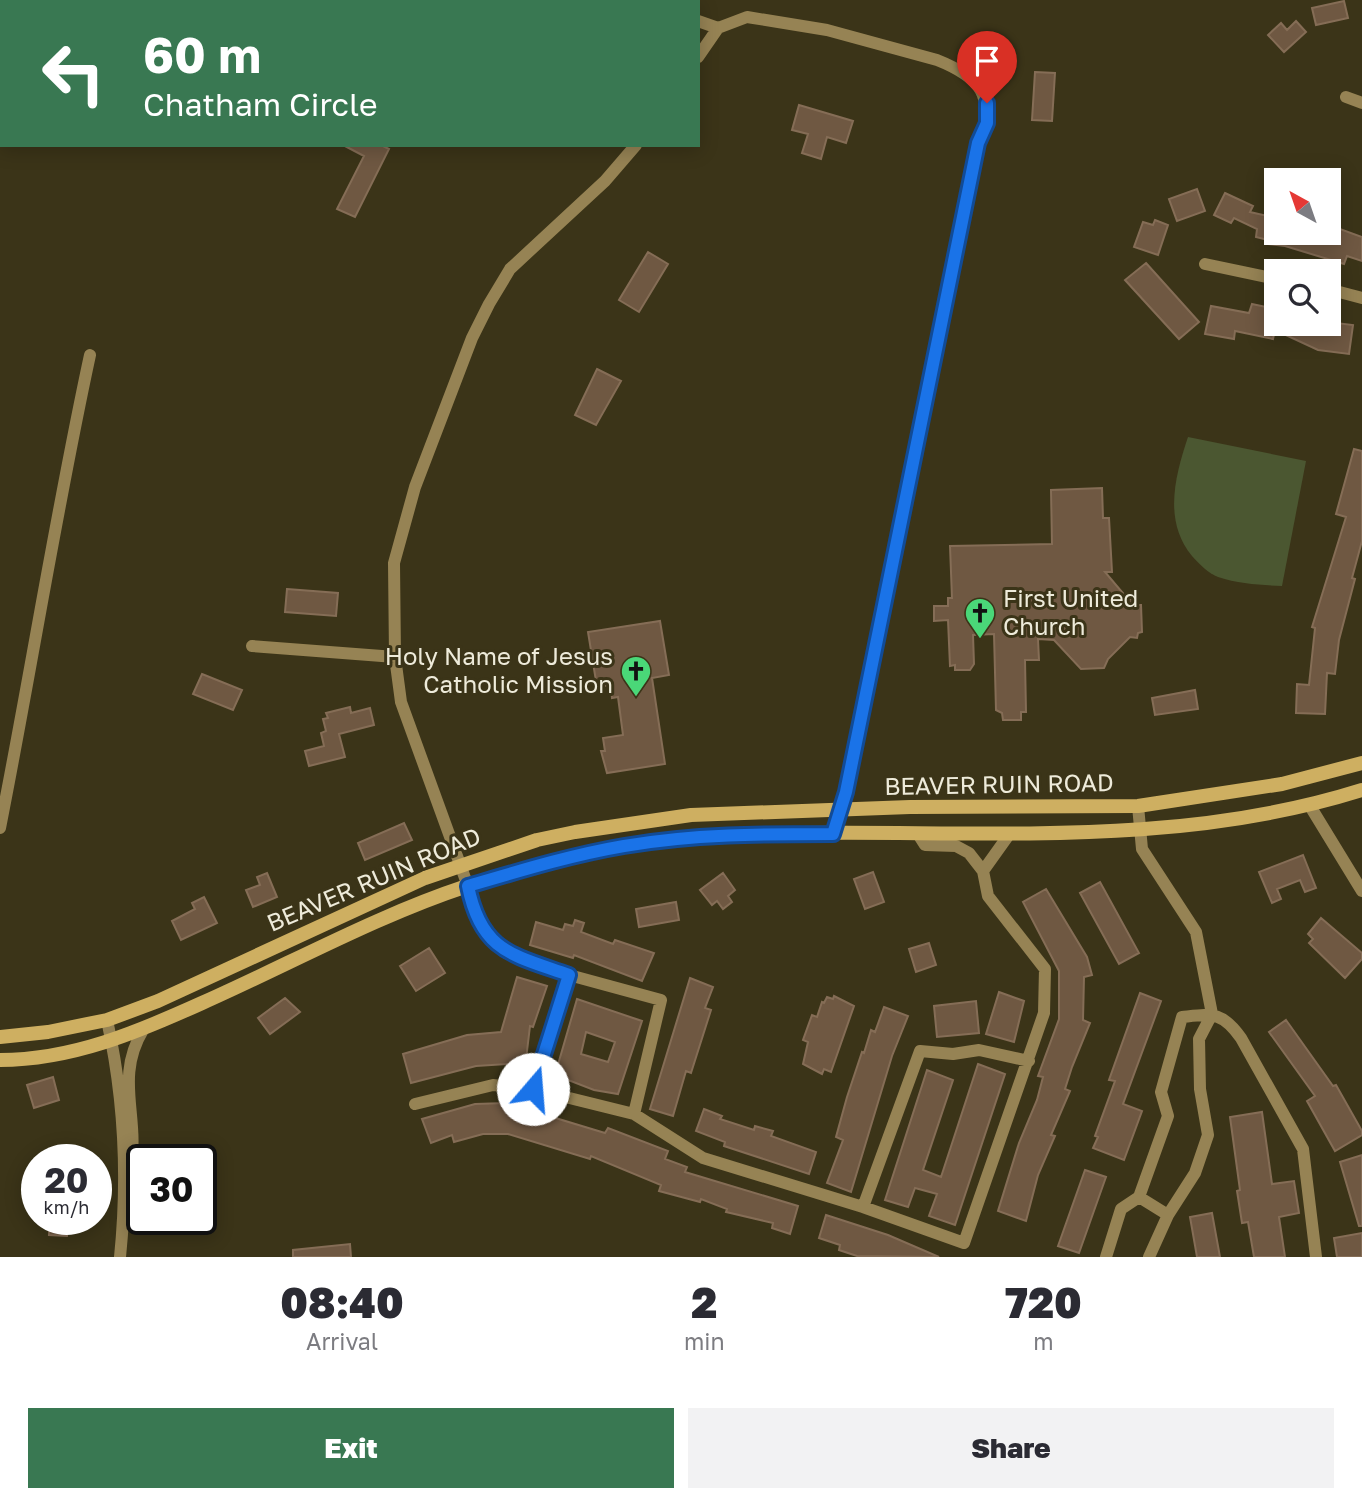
<!DOCTYPE html>
<style>
body{margin:0;font-family:"Golos Text",sans-serif;background:#f2f2f3;color:#2b2b33;height:100vh;display:flex;flex-direction:column;font-size:26px;white-space:nowrap}
*{box-sizing:border-box;margin:0}
p{font-size:23px;color:#7c7c81}
.icon{flex:none;width:38px;height:38px;fill:none;stroke:currentColor;stroke-width:2;stroke-linecap:round;stroke-linejoin:round}
.map{position:relative;height:1257px;overflow:hidden}
.side{display:flex;flex-direction:column;background:#fff;flex:1}
.side>*{flex:none}
.banner{position:absolute;left:0px;top:0px;width:700px;height:147px;box-shadow:0 4px 18px #0003;background:#397852;color:#fff;overflow:hidden}
.needle{width:46px;rotate:320deg}
.tools{position:absolute;left:1264px;top:168px;display:grid;gap:14px}
.tools a{display:grid;place-items:center;width:77px;height:77px;border-radius:0px;background:#fff;box-shadow:0 4px 18px #0003;font-size:35px}
.speed{position:absolute;left:21px;top:1144px;display:flex;gap:14px;font-size:35px;font-weight:700;text-align:center}
.speed>*{display:grid;place-content:center;width:91px;height:91px;border-radius:50%;background:#fff;box-shadow:0 4px 18px #0003;line-height:1}
.speed small{font-size:18px;font-weight:400}
.speed .limit{border:4px solid #111;border-radius:10px;background:#fff;color:#111}
.pin{position:absolute;display:grid;place-items:center;width:60px;height:60px;color:#fff;margin:-72px -30px;border-radius:50% 50% 50% 0;rotate:-45deg;box-shadow:0 0 7px #0007}
.pin .icon{rotate:45deg}
.me{position:absolute;width:77px;margin:-38px;rotate:18deg;stroke-linejoin:round;filter:drop-shadow(0 0 5px #0008)}
.turn{display:flex;align-items:center;gap:24px;height:147px;padding:0 28px;font-size:32px}
.turn .icon{width:91px;height:91px;stroke-width:2.5}
.turn b{display:block;font-size:49px;line-height:60px}
.eta{display:flex;justify-content:space-evenly;align-items:center;height:119px;text-align:center}
.eta b{font-size:42px;font-weight:800;line-height:49px}
.action{display:flex;gap:14px;margin-top:auto;padding:14px 28px}
.action a{flex:1;height:80px;border-radius:0px;background:#397852;color:#fff;font-size:28px;font-weight:800;line-height:80px;text-align:center}
.action a+a{background:#f2f2f3;color:#2b2b33}
.map>svg:first-child{display:block}
.green{fill:#4b5731}
.building{fill:#6f5842;stroke:#856d56;stroke-width:2;fill-rule:evenodd}
.lines{fill:none;stroke-linecap:round;stroke-linejoin:round}
.minor{stroke:#968354;stroke-width:12}
.secondary{stroke:#ceaf61;stroke-width:14}
.route-casing{stroke:#114b97;stroke-width:18}
.route{stroke:#1a73e8;stroke-width:12}
.labels{text-anchor:middle;stroke-width:6;stroke-linejoin:round;paint-order:stroke}
.poi-label{font-size:24px;fill:#eeebda;stroke:#3b3418;text-anchor:start}
.street-label{font-size:24px;fill:#eeebda;stroke:#3b3418}
</style>
<div class="map">
<svg width="1362" height="1257" viewBox="0 0 1362 1257">
<rect width="100%" height="100%" fill="#3b3418"/>
<path class="green" d="M1188 437 1306 461 1282 586C1260 585 1239 584 1218 577 1208 573 1199 564 1192 556 1163 521 1175 476 1188 437Z"/>
<path class="building" d="M1344 1 1348 18 1316 25 1312 8Z
M1296 21 1306 32 1284 52 1268 35 1281 23 1287 30Z
M1035 72 1055 73 1052 121 1032 120Z
M799 105 853 121 846 143 827 137 821 159 802 153 808 134 792 130Z
M343 145H381L389 149 355 217 337 209 364 156Z
M1197 189 1205 211 1177 221 1169 199Z
M1225 193 1253 206 1250 212 1276 218V233H1314L1336 240 1340 229 1362 237V261L1347 256 1344 264 1285 246 1267 244 1268 240 1256 237 1257 229 1234 218 1231 223 1214 215Z
M1155 220 1168 225 1158 255 1134 247 1143 222 1153 225Z
M648 252 668 264 639 312 619 300Z
M1146 263 1199 322 1179 339 1125 280Z
M1252 304 1276 309V324L1328 322 1353 325 1349 354 1318 350 1275 330 1273 339 1235 331 1234 339 1205 334 1211 306 1249 313Z
M597 369 621 381 596 425 575 415Z
M1354 449 1362 451V541L1352 578 1355 579 1339 640 1335 674 1327 673 1325 714 1296 713 1297 684 1309 685 1315 628 1312 627 1346 517 1336 514Z
M1102 488 1103 518H1109L1112 572H1105L1127 598 1137 600V605H1141L1142 632 1138 633 1137 638 1130 637 1108 659 1104 668 1081 669 1054 640 1038 639 1039 660H1025L1026 712H1021V720H1003L1002 713 996 710 994 634 973 635 974 664 970 670H955V665L950 666 948 620 934 621V606H948V598H952L950 546 1052 544 1051 490Z
M287 589 338 593 336 616 285 612Z
M660 621 669 675 652 678 665 764 607 773 601 751H605L603 738 623 735 618 697 612 698 611 685 597 687 588 632Z
M202 674 242 690 233 710 193 694Z
M1195 690 1198 709 1155 715 1152 698Z
M350 707 351 713 370 708 374 725 339 734 345 757 309 766 305 751 324 746 321 733 326 731 323 719 328 718 326 713Z
M404 823 412 840 365 860 358 843Z
M1303 855 1316 888 1305 892 1300 880 1277 889 1281 899 1272 903 1259 872Z
M873 872 884 902 865 909 854 879Z
M267 873 277 897 253 907 246 890 260 885 257 877Z
M723 873 735 890 728 896 732 902 723 909 717 901 712 905 700 890Z
M1100 882 1139 953 1119 964 1080 893Z
M1046 889 1087 957 1092 975 1084 977 1083 1020 1090 1023 1072 1067 1065 1089 1070 1091 1051 1135 1055 1136 1038 1175 1026 1221 998 1211 1019 1143 1037 1100 1043 1077 1038 1076 1059 1019V971L1023 902Z
M204 897 217 923 181 940 172 921 195 909 192 903Z
M676 902 679 920 639 927 636 909Z
M1321 918 1362 953V959L1345 978 1309 943 1313 939 1308 934Z
M575 920 584 923 581 932 613 944 615 940 654 953 642 981 574 955 573 958 530 945 536 922 563 930 565 924 573 926Z
M929 943 936 965 916 972 909 949Z
M429 948 445 973 416 991 400 966Z
M517 977 547 986 533 1027 530 1026 525 1068 507 1066V1064L476 1066 411 1083 403 1054 467 1035 501 1032Z
M690 978 713 987 705 1008 711 1010 691 1073 686 1071 673 1116 650 1109Z
M999 992 1024 1001 1014 1042 986 1034Z
M1140 993 1161 1001 1123 1104 1142 1111 1124 1160 1093 1148 1098 1137 1095 1136 1115 1081 1109 1080Z
M834 996 854 1006 831 1072 824 1069 822 1074 803 1064 808 1042 803 1040 812 1015 817 1017 822 1002 824 1003 827 997 833 999Z
M285 998 300 1012 270 1034 258 1018Z
M577 999 642 1021 618 1094 594 1090 555 1075ZM586 1032 615 1042 608 1062 581 1054Z
M976 1001 979 1033 937 1037 934 1006Z
M884 1007 908 1016 892 1056 851 1192 827 1183 843 1140 836 1137 847 1097 862 1052 864 1053 871 1030 875 1032Z
M1286 1020 1333 1086 1336 1085 1362 1131V1135L1335 1151 1307 1101 1315 1096 1269 1032Z
M978 1064 1005 1074 955 1225 929 1216 937 1194 915 1188 908 1207 885 1200 927 1070 953 1080 923 1170 941 1177Z
M53 1077 59 1100 34 1108 27 1085Z
M506 1103 605 1133 608 1128 668 1151 665 1159 687 1167 685 1172 798 1206 790 1234 772 1228 773 1223 726 1212 727 1209 701 1199 700 1202 659 1191 661 1185 591 1156 590 1159 508 1134H483L454 1142 452 1135 431 1143 422 1119 475 1104Z
M704 1109 722 1116 720 1119 754 1130 755 1126 773 1131 771 1136 816 1152 809 1174 724 1146 725 1142 696 1131Z
M1262 1112 1272 1184 1294 1181 1299 1213 1279 1217 1285 1257H1254L1248 1222 1242 1223 1237 1191 1240 1190 1230 1117Z
M1362 1155V1226H1359L1340 1162Z
M1085 1170 1106 1177 1079 1253 1058 1246Z
M1212 1213 1220 1257H1197L1190 1217Z
M826 1215 888 1235 939 1257 857 1256 839 1250 840 1245 819 1238Z
M50 1220H69L67 1236 49 1235Z
M1362 1233V1257H1337L1334 1238Z
M350 1244 351 1257H293V1250Z"/>
<g class="lines">
<path class="minor" d="M642 0 647 2
M698 21 718 28
M698 57 718 28 747 17 827 30 937 60C980 77 997 97 978 143L846 792 833 834
M1346 97 1362 103
M636 145 605 181 510 269 489 304 472 338 415 487 394 563 395 657 401 702 485 933 506 953 569 975 661 1000 634 1114 703 1158 863 1207 964 1243 1044 1013 1045 969 988 896 983 871 1008 836
M1205 264 1276 279
M1328 289 1362 298
M252 646 395 657
M1138 806 1142 849 1196 932 1212 1014 1199 1039 1200 1089 1208 1135 1195 1173 1168 1215 1149 1257
M1310 806 1362 891
M0 828C31 671 56 512 90 355
M918 834 925 845 956 846 969 853 983 871
M107 1020C124 1097 128 1179 120 1257
M533 1089 569 975
M415 1104 493 1085 533 1089 634 1114
M129 1172C142 1120 113 1080 143 1030
M1139 1197 1168 1215
M863 1207 920 1051 953 1054 979 1050 1029 1061
M1106 1257 1121 1209 1139 1197 1168 1116 1161 1092 1182 1017C1212 1014 1222 1011 1241 1038L1303 1149 1316 1257"/>
<path class="secondary" d="M0 1037 48 1032 107 1020 158 1001 425 878 537 840 575 832 691 815 910 807 1138 806 1282 784 1362 763
M0 1060C72 1060 138 1032 202 1003 290 964 376 916 467 886 559 856 655 837 751 834 957 827 1162 853 1362 790"/>
</g>
<g class="lines">
<g class="route-casing">
<path id="route" d="M533 1089 569 975C513 955 481 952 468 886 519 871 571 855 624 846 693 834 763 834 833 834L846 792 978 143 987 123V103"/>
</g>
<use href="#route" class="route"/>
</g>
<defs>
<g id="church-pin" transform="scale(1.575)"><path d="M0 17L-7.5 6A9.5 9.5 0 1 1 7.5 6Z" fill="#4ad778" stroke="#3b3418"/><path d="M-1.2-6h2.4v3.5h3.3v2.4h-3.3V6h-2.4V-.1h-3.3v-2.4h3.3Z" fill="#111"/></g>
</defs>
<g fill-rule="evenodd">
<use href="#church-pin" x="980" y="613"/>
<use href="#church-pin" x="636" y="671"/>
</g>
<g class="labels">
<g class="poi-label">
<text x="1003" y="607">First United<tspan x="1003" dy="28">Church</tspan></text>
<text x="613" y="665" text-anchor="end">Holy Name of Jesus<tspan x="613" dy="28">Catholic Mission</tspan></text>
</g>
<g class="street-label">
<text transform="translate(999 785) rotate(-1)" y="8">BEAVER RUIN ROAD</text>
<text transform="translate(374 880) rotate(-23)" y="8">BEAVER RUIN ROAD</text>
</g>
</g>
</svg>
<div class="tools">
<a><svg class="needle" viewBox="-14 -14 28 28"><path d="M0-13l5 13h-10z" fill="#e53935"/><path d="M0 13l5-13h-10z" fill="#7c7c81"/></svg></a>
<a><svg class="icon" aria-label="search" viewBox="0 0 24 24"><circle cx="10" cy="10" r="6"/><path d="M15 15l6 6"/></svg></a>
</div>
<div class="speed"><div>20<small>km/h</small></div><div class="limit">30</div></div>
<div class="pin" style="left:987px;top:103px;background:#d93025"><svg class="icon" aria-label="arrive" viewBox="0 0 24 24"><path d="M6 21V4h12l-3 4 3 4H6"/></svg></div>
<svg class="me" style="left:533px;top:1089px" viewBox="-20 -20 40 40"><circle r="19" fill="#fff"/><path d="M0-13L10 11 0 6-10 11z" fill="#1a73e8"/></svg>
<div class="banner">
<div class="turn"><svg class="icon" aria-label="left" viewBox="0 0 24 24"><path d="M17 20v-9H6M10 6l-5 5 5 5"/></svg><div><b>60 m</b>Chatham Circle</div></div>
</div>
</div>
<section class="side">
<div class="eta">
<div><b>08:40</b><p>Arrival</p></div>
<div><b>2</b><p>min</p></div>
<div><b>720</b><p>m</p></div>
</div>
<div class="action"><a>Exit</a><a>Share</a></div>
</section>
